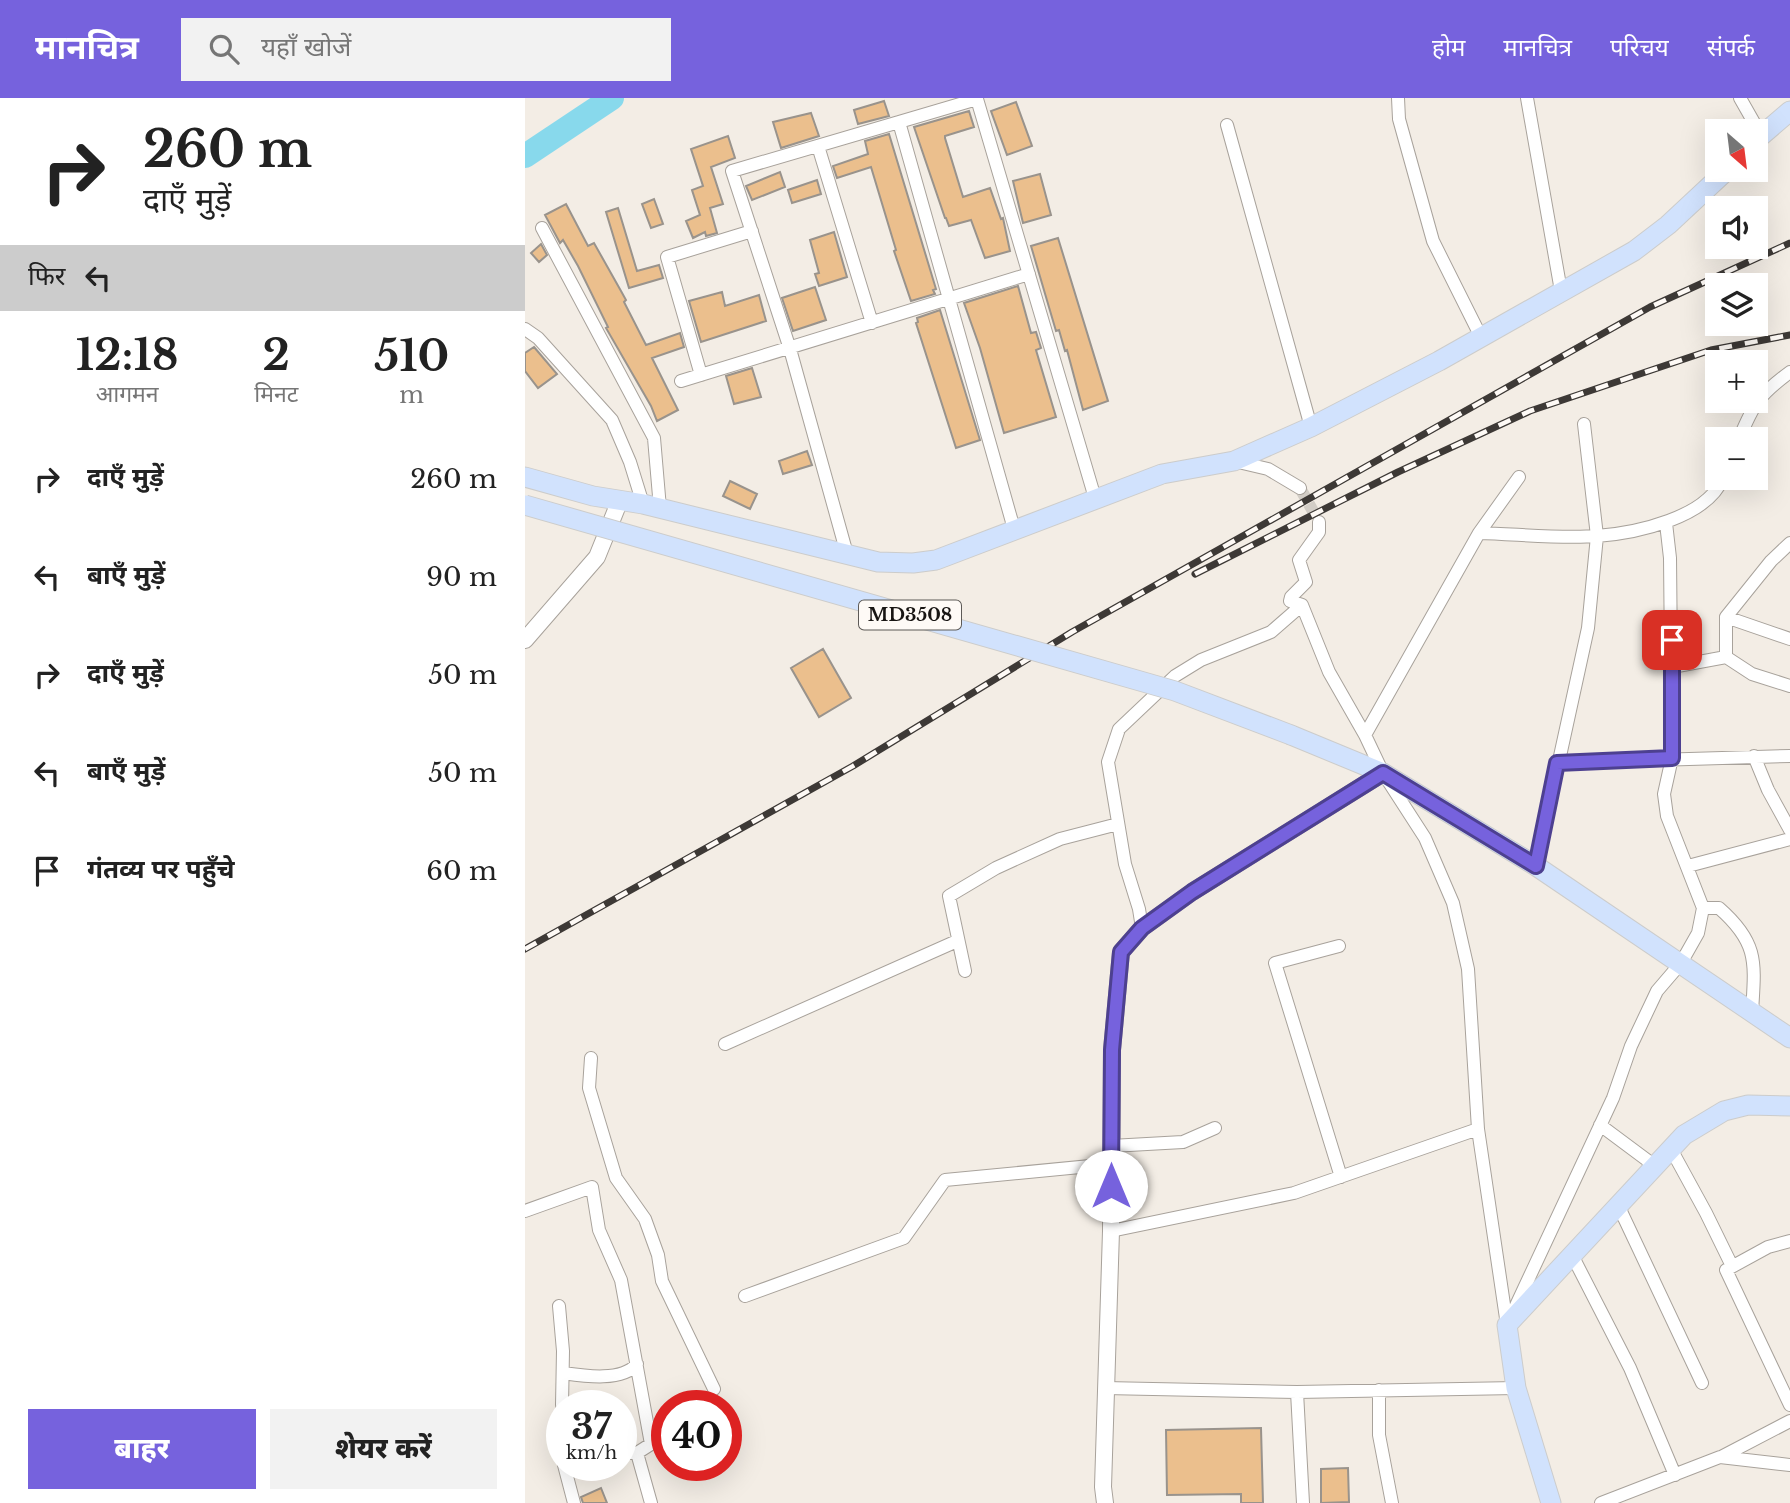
<!DOCTYPE html>
<html lang="hi">
<meta charset="utf-8">
<style>
body{margin:0;font-family:"Libre Baskerville","Noto Sans Devanagari",serif;background:#f2f2f2;color:#222;height:100vh;display:flex;flex-direction:column;font-size:26px;white-space:nowrap}
*{box-sizing:border-box;margin:0}
p{font-size:23px;color:#767676}
.icon{flex:none;width:38px;height:38px;fill:none;stroke:currentColor;stroke-width:2;stroke-linecap:round;stroke-linejoin:round}
.map{position:relative;flex:1;overflow:hidden}
.sheet{display:flex;flex-direction:column;background:#fff;width:525px}
.sheet>*{flex:none}
.hud{background:#fff;color:#222;overflow:hidden}
.needle{width:46px;rotate:152deg}
.fabs{position:absolute;left:1180px;top:21px;display:grid;gap:14px}
.fabs a{display:grid;place-items:center;width:63px;height:63px;border-radius:0px;background:#fff;box-shadow:0 7px 28px #0002;font-size:35px}
.speed{position:absolute;left:21px;top:1292px;display:flex;gap:14px;font-size:35px;font-weight:700;text-align:center}
.speed>*{display:grid;place-content:center;width:91px;height:91px;border-radius:50%;background:#fff;box-shadow:0 7px 28px #0002;line-height:1}
.speed small{font-size:18px;font-weight:400}
.speed .limit{border:10px solid #d22;background:#fff;color:#111}
.pin{position:absolute;display:grid;place-items:center;width:60px;height:60px;color:#fff;margin:-30px;border-radius:14px;box-shadow:0 4px 10px #0006}
.me{position:absolute;width:77px;margin:-38px;rotate:0deg;stroke-linejoin:round;filter:drop-shadow(0 0 5px #0008)}
.turn{display:flex;align-items:center;gap:24px;height:147px;padding:0 28px;font-size:32px}
.turn .icon{width:91px;height:91px;stroke-width:2.5}
.turn b{display:block;font-size:49px;line-height:60px}
.then{display:flex;align-items:center;height:66px;padding:0 28px;background:#0003;gap:14px;font-size:26px}
.eta{display:flex;justify-content:space-evenly;align-items:center;height:119px;text-align:center}
.eta b{font-size:42px;font-weight:800;line-height:49px}
.primary-button{display:flex;gap:14px;margin-top:auto;padding:14px 28px}
.primary-button a{flex:1;height:80px;border-radius:0px;background:#7662dd;color:#fff;font-size:28px;font-weight:800;line-height:80px;text-align:center}
.primary-button a+a{background:#f2f2f2;color:#222}
ul{padding:0;list-style:none}
li{display:flex;align-items:center;gap:21px;height:98px;padding:0 28px}
li div{flex:1}
li b{display:block;font-size:26px}
li em{font-style:normal}
header{display:flex;align-items:center;gap:42px;box-sizing:border-box;height:98px;padding:0 35px;background:#7662dd;color:#fff}
header strong{font-size:33px}
nav{display:flex;gap:38px;margin-inline-start:auto;font-size:24px}
.search{width:490px;height:63px;background:#f2f2f2;display:flex;align-items:center;gap:18px;box-sizing:border-box;padding:0 24px;border-radius:0px;color:#767676;font-size:26px}
main{display:flex;flex:1;min-height:0}
.map>svg:first-child{display:block}
.lines{fill:none;stroke-linecap:round;stroke-linejoin:round}
.river{stroke:#88d9ec;stroke-width:24}
.building{fill:#ebbf8d;stroke:#99938c;stroke-width:2}
.minor-tunnel{stroke:#d2cdc6;stroke-width:12;stroke-dasharray:12 6;stroke-linecap:butt}
.minor-casing{stroke:#a8a29b;stroke-width:14}
.tertiary-casing{stroke:#a8a29b;stroke-width:18}
.primary-casing{stroke:#cccccb;stroke-width:21}
.minor{stroke:#fff;stroke-width:12}
.tertiary{stroke:#fff;stroke-width:16}
.primary{stroke:#d1e2fd;stroke-width:19}
.rail-casing{stroke:#3d3936;stroke-width:7}
.rail{stroke:#fefaf6;stroke-width:4.5;stroke-dasharray:13;stroke-linecap:butt}
.primary-bridge-casing{stroke:#cccccb;stroke-width:21;stroke-linecap:butt}
.primary-bridge{stroke:#d1e2fd;stroke-width:19}
.route-casing{stroke:#4d4090;stroke-width:18}
.route{stroke:#7662dd;stroke-width:12}
.labels{text-anchor:middle;stroke-width:5;stroke-linejoin:round;paint-order:stroke}
.shield{fill:#fefaf6;stroke:#5d5a57;stroke-width:2}
.shield-label{font-size:18px;font-weight:bold;fill:#181513}
</style>
<header>
<strong>मानचित्र</strong>
<div class="search"><svg class="icon" aria-label="search" viewBox="0 0 24 24"><circle cx="10" cy="10" r="6"/><path d="M15 15l6 6"/></svg>यहाँ खोजें</div>
<nav><a>होम</a><a>मानचित्र</a><a>परिचय</a><a>संपर्क</a></nav>
</header>
<main>
<section class="sheet">
<div class="hud">
<div class="turn"><svg class="icon" aria-label="right" viewBox="0 0 24 24"><path d="M7 20v-9h11M14 6l5 5-5 5"/></svg><div><b>260 m</b>दाएँ मुड़ें</div></div>
<div class="then">फिर<svg class="icon" aria-label="left" viewBox="0 0 24 24"><path d="M17 20v-9H6M10 6l-5 5 5 5"/></svg></div>
</div>
<div class="eta">
<div><b>12:18</b><p>आगमन</p></div>
<div><b>2</b><p>मिनट</p></div>
<div><b>510</b><p>m</p></div>
</div>
<ul>
<li><svg class="icon" aria-label="right" viewBox="0 0 24 24"><path d="M7 20v-9h11M14 6l5 5-5 5"/></svg><div><b>दाएँ मुड़ें</b></div><em>260 m</em></li>
<li><svg class="icon" aria-label="left" viewBox="0 0 24 24"><path d="M17 20v-9H6M10 6l-5 5 5 5"/></svg><div><b>बाएँ मुड़ें</b></div><em>90 m</em></li>
<li><svg class="icon" aria-label="right" viewBox="0 0 24 24"><path d="M7 20v-9h11M14 6l5 5-5 5"/></svg><div><b>दाएँ मुड़ें</b></div><em>50 m</em></li>
<li><svg class="icon" aria-label="left" viewBox="0 0 24 24"><path d="M17 20v-9H6M10 6l-5 5 5 5"/></svg><div><b>बाएँ मुड़ें</b></div><em>50 m</em></li>
<li><svg class="icon" aria-label="arrive" viewBox="0 0 24 24"><path d="M6 21V4h12l-3 4 3 4H6"/></svg><div><b>गंतव्य पर पहुँचे</b></div><em>60 m</em></li>
</ul>
<div class="primary-button"><a>बाहर</a><a>शेयर करें</a></div>
</section>
<div class="map">
<svg width="1265" height="1405" viewBox="0 0 1265 1405">
<rect width="100%" height="100%" fill="#f3ede5"/>
<g class="lines">
<path class="river" d="M0 58 87 0"/>
</g>
<path class="building" d="M359 3 364 18 333 26 329 12Z
M491 4 507 48 482 57 466 13Z
M444 13 449 29 420 38V40L438 99 465 90 476 121 478 120 485 153 460 160 446 122 424 128 421 120H420L389 29Z
M286 15 294 38 256 50 248 24Z
M364 36 411 191 408 192 410 196 386 203 369 153 371 152 346 69 312 80 308 68 343 56 340 43Z
M203 38 210 60 186 69 198 106 185 110 192 135 181 138 180 134 168 140 161 123 175 117 167 92 178 88 166 51Z
M255 74 260 89 227 102 221 88Z
M515 76 526 117 498 125 488 83Z
M292 82 296 96 267 105 263 92Z
M129 101 138 126 126 130 117 106Z
M41 106 63 148 69 145 96 193 101 202 99 204 121 247 155 235 159 249 127 260 153 312 132 323 126 308 81 230 83 229 53 168 38 142 35 145 20 117Z
M93 110 112 173 134 167 138 180 104 190 81 114Z
M309 134 322 179 294 188 290 176 294 175 285 142Z
M533 140 583 303 558 312 542 252 540 253 534 232 531 233 506 148Z
M16 146 22 157 14 164 6 155Z
M493 188 506 235 511 234 516 250 511 252 531 319 479 335 455 250 439 205Z
M290 189 301 222 268 233 257 200Z
M197 194 200 208 234 197 241 223 176 244 164 203Z
M415 212 455 342 431 350 391 225 393 224 392 220Z
M9 249 32 276 13 290 0 273V255Z
M227 270 236 299 209 306 201 278Z
M282 353 287 367 258 376 254 363Z
M205 383 232 396 225 411 198 398Z
M298 551 326 600 294 619 266 570Z
M736 1330 738 1405H716V1396L642 1397 641 1332Z
M823 1370 824 1404 796 1405V1371Z
M76 1390 82 1405H58L56 1399Z"/>
<g class="lines">
<path class="minor-tunnel" d="M775 390 794 424"/>
<g class="minor-casing">
<path id="minor" d="M873 0 874 21 908 143 956 239
M1002 0 1036 193
M1215 0 1236 37
M702 27 786 329
M293 48 347 225
M17 130 129 340 135 410
M0 231 13 240 87 322 105 364 118 406
M176 277 142 159 227 133
M156 283 504 176
M1214 341C1229 305 1234 297 1265 274
M709 363 743 371 775 390
M794 424V434L774 462 781 484 766 499 765 503 777 507 804 574 840 637 858 675 900 740 928 805 943 871 953 1031 982 1227
M489 431 374 24 452 1 570 400
M954 435 994 379
M322 456 265 251 207 73 374 24
M1201 519 1265 541
M1201 559 1227 576 1265 588
M1147 569 1201 559V519L1246 463 1265 445
M840 637 954 435C992 436 1036 441 1072 438 1111 435 1182 420 1198 380
M1229 658 1243 692 1265 732
M1032 665 1265 658
M1011 768 1063 530 1072 438 1059 326
M1163 768 1265 741
M1178 810H1194C1234 845 1230 865 1227 914
M617 830 614 811 600 766 583 664 594 631 650 578 676 562 746 534 777 507
M814 848 750 865 816 1079
M440 873 424 798 471 770 535 741 593 726
M200 946 432 843
M66 960 64 990 91 1080 120 1121 133 1157 137 1183 189 1291
M1075 1027 1130 1068
M586 1048 658 1044 690 1030
M1146 1051 1181 1115 1207 1168
M1093 1107 1177 1285
M0 1113 67 1089 74 1132 96 1182 126 1346 112 1355H96
M586 1133 769 1095 953 1031
M1265 1143 1243 1149 1201 1172 1265 1307
M1047 1157 1105 1270 1150 1377
M220 1198 379 1140 420 1082 586 1066
M34 1208 38 1253 37 1307
M988 1214 1088 1000 1106 948 1132 893 1156 865 1173 835 1178 810 1142 718 1139 696 1147 660 1145 460 1141 425
M38 1275C59 1278 97 1284 112 1266
M580 1290 772 1294 991 1290
M854 1292V1337L867 1405
M772 1294 778 1405
M112 1355 126 1405
M36 1357 37 1317
M1196 1359 1265 1323
M39 1367 49 1405
M1076 1405 1195 1359 1265 1367"/>
</g>
<g class="tertiary-casing">
<path id="tertiary" d="M0 542 72 459 95 402
M580 1405 578 1389 586 1133 587 952 596 854 617 830 667 794 858 675"/>
</g>
<g class="primary-casing">
<path id="primary" d="M1230 43 1265 13
M0 379 68 398 118 406 353 464 388 465 411 462 637 376 709 363 786 329 914 263 1109 153 1143 127 1202 72
M766 637 858 675 1011 768 1265 940
M1026 1405 991 1290 982 1227 1159 1037 1199 1013 1223 1007 1265 1008"/>
</g>
<use href="#minor" class="minor"/>
<use href="#tertiary" class="tertiary"/>
<use href="#primary" class="primary"/>
<g class="rail-casing">
<path id="rail" d="M670 476 873 374 1005 313 1186 252 1265 237
M0 851 328 668 547 534 1125 209 1265 145"/>
</g>
<use href="#rail" class="rail"/>
<g class="primary-bridge-casing">
<path id="primary-bridge" d="M0 407 650 593 766 637"/>
</g>
<use href="#primary-bridge" class="primary-bridge"/>
</g>
<g class="lines">
<g class="route-casing">
<path id="route" d="M586 1088 587 952 596 854 617 830 667 794 858 675 1011 768 1032 665 1147 660V542"/>
</g>
<use href="#route" class="route"/>
</g>
<g class="labels">
<rect class="shield" x="334" y="502.5" width="102" height="29" rx="5"/>
<g class="shield-label">
<text x="385" y="523">MD3508</text>
</g>
</g>
</svg>
<div class="fabs">
<a><svg class="needle" viewBox="-14 -14 28 28"><path d="M0-13l5 13h-10z" fill="#e53935"/><path d="M0 13l5-13h-10z" fill="#767676"/></svg></a>
<a><svg class="icon" aria-label="sound" viewBox="0 0 24 24"><path d="M4 9h4l5-4v14l-5-4H4zM17 9q2 3 0 6"/></svg></a>
<a><svg class="icon" aria-label="layers" viewBox="0 0 24 24"><path d="M12 4l9 5-9 5-9-5zM3 14l9 5 9-5"/></svg></a>
<a>+</a>
<a>−</a>
</div>
<div class="speed"><div>37<small>km/h</small></div><div class="limit">40</div></div>
<div class="pin" style="left:1147px;top:542px;background:#d93025"><svg class="icon" aria-label="arrive" viewBox="0 0 24 24"><path d="M6 21V4h12l-3 4 3 4H6"/></svg></div>
<svg class="me" style="left:586px;top:1088px" viewBox="-20 -20 40 40"><circle r="19" fill="#fff"/><path d="M0-13L10 11 0 6-10 11z" fill="#7662dd"/></svg>
</div>
</main>
